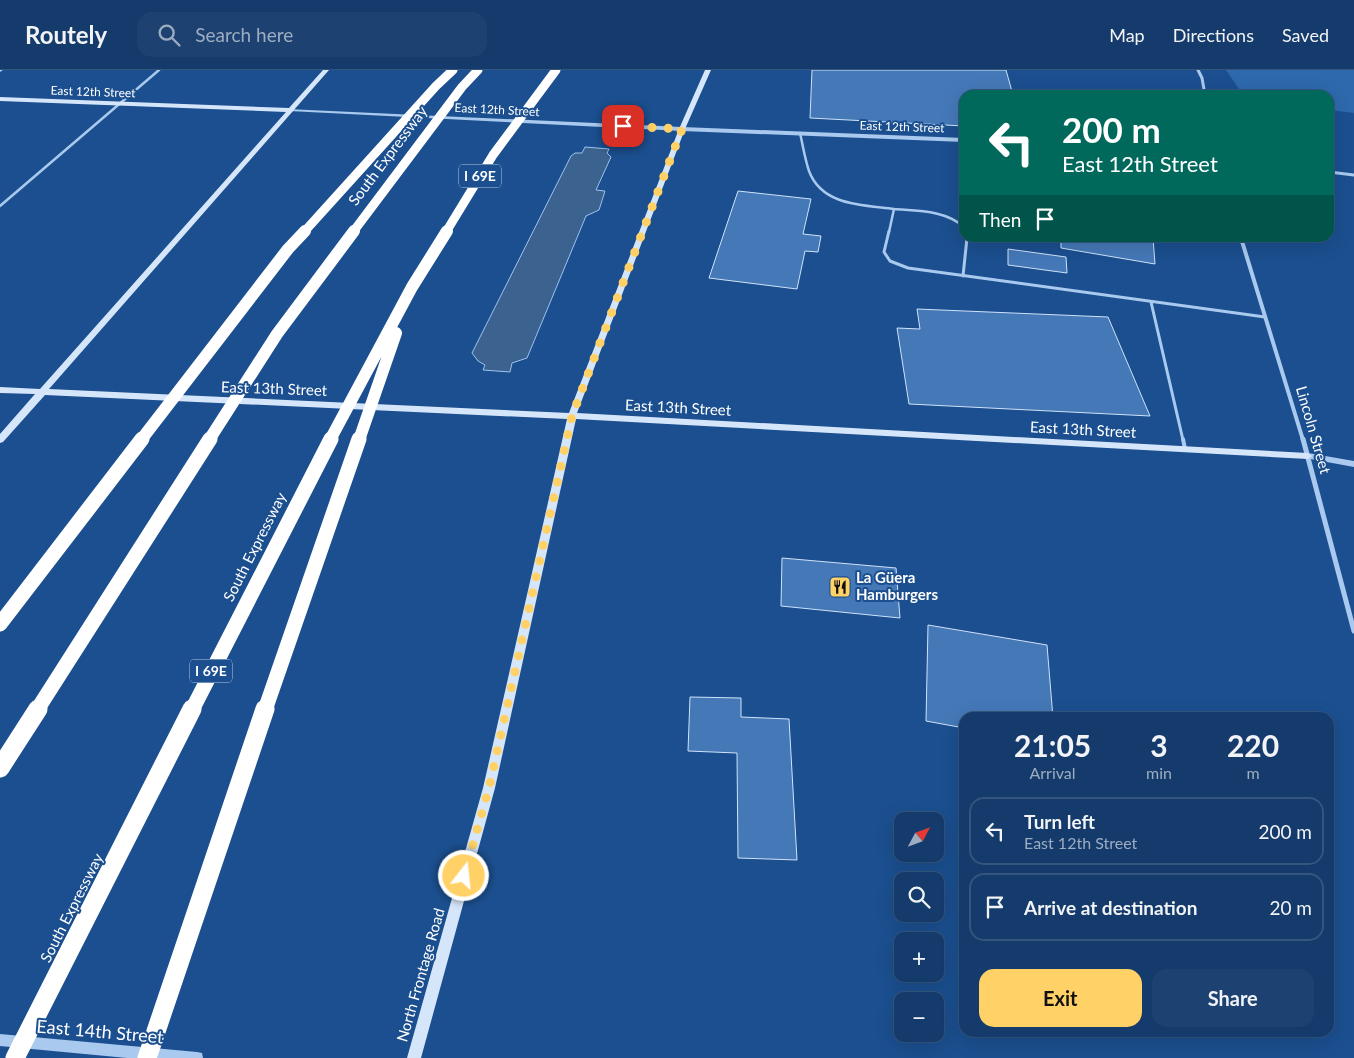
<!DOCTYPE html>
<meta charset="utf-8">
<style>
body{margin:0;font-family:Lato,sans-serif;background:#1d4271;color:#f1f3f6;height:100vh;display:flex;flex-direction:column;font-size:19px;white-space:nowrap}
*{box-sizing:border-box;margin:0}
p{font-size:16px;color:#9dadc1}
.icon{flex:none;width:28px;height:28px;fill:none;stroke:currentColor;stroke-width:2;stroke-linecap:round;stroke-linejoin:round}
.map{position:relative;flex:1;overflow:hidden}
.details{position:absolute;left:959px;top:642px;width:375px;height:325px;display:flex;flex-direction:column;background:#143b6b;border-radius:15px;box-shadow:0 5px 20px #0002,0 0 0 1px #33557e}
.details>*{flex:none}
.hud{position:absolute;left:959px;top:20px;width:375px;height:152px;border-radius:15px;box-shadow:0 5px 20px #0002,0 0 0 1px #33557e;background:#00695c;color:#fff;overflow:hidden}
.needle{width:32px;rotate:49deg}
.fabs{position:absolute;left:894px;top:742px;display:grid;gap:10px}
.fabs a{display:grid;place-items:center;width:50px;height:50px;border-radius:10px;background:#143b6b;box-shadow:0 5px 20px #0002,0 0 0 1px #33557e;font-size:25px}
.pin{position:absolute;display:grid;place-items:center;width:42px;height:42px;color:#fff;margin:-21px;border-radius:10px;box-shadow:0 2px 8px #0006}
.me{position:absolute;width:55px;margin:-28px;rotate:16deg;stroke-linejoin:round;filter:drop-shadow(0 0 4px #0008)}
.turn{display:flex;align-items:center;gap:18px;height:105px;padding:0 20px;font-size:22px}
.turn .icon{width:65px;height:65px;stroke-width:2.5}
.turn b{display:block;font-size:35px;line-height:42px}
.then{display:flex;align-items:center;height:48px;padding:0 20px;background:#0003;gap:10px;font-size:19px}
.eta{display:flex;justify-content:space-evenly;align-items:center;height:85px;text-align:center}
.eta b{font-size:30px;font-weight:700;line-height:35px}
.primary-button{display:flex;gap:10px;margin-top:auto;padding:10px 20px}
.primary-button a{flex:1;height:58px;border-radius:15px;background:#ffd166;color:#111;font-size:20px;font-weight:700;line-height:58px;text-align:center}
.primary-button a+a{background:#1d4271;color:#f1f3f6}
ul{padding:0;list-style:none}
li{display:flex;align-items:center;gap:15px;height:68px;margin:0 10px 8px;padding:0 10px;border:2px solid #33557e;border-radius:15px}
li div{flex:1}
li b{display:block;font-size:19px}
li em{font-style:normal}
header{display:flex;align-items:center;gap:30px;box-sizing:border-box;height:70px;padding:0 25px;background:#143b6b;border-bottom:1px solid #33557e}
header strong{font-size:24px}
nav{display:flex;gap:28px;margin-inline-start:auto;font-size:18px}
.search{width:350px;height:45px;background:#1d4271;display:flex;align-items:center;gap:12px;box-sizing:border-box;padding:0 18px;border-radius:15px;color:#9dadc1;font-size:19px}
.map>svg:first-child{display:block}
.green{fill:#2e69ad}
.water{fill:#3c6290;stroke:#9cc4f0}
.building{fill:#4478b7;stroke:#cfe3fa}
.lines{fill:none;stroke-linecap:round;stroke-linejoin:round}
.service-far2{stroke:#a9c9ee;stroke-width:2.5}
.service-far1{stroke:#a9c9ee;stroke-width:3}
.service{stroke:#a9c9ee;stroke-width:4}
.minor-far2{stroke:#a9c9ee;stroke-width:3}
.minor-far1{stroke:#a9c9ee;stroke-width:4}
.minor{stroke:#a9c9ee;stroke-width:5}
.tertiary{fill:#a9c9ee;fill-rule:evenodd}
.secondary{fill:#d6e6fa;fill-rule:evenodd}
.motorway-bridge-far3{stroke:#fff;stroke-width:9}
.motorway-bridge-far2{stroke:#fff;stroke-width:12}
.motorway-bridge-far1{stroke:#fff;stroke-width:15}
.motorway-bridge{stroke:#fff;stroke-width:19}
.route{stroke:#ffd166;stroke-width:9;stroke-dasharray:0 16.2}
.labels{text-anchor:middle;stroke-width:4;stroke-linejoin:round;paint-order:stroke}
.far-street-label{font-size:12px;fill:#fff;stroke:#1b4f8f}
.shield{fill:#1b4f8f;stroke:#bbcadd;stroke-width:1}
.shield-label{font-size:14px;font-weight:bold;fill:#fff}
.street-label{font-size:15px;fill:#fff;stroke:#1b4f8f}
.poi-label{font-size:15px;font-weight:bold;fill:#fff;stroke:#1b4f8f;text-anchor:start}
.near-street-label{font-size:18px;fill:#fff;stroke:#1b4f8f}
</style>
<header>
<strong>Routely</strong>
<div class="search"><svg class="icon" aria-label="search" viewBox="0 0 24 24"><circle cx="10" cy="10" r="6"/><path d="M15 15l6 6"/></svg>Search here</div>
<nav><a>Map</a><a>Directions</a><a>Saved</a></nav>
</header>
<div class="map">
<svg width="1354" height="988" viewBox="0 0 1354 988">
<rect width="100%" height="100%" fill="#1b4f8f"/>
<path class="green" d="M1226 0H1354V43L1329 40V25H1243Z"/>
<path class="water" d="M585 77 609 79 607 83 611 87 596 120 605 121 599 140 586 146 527 288 512 293 510 302 483 300 485 295 478 291 472 283 571 86 575 83H582Z"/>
<path class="building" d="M812 0H1006L1013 25H964V56L810 48Z
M738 121 811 129 803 164 821 166 818 182 805 181 797 219 709 208Z
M1061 168H1153L1155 194 1061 178Z
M1008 179 1066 187 1067 203 1008 195Z
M917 239 1108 247 1150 346 909 334 897 258 920 259Z
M782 488 896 498 900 548 781 536Z
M928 555 1047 575 1053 648H964V658L926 651Z
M690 627 741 628V647L789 649 797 790 738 788 737 683 688 681Z"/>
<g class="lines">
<path class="service-far2" d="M800 63C803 76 805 89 809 101 822 136 863 135 894 139L889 162
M0 136 159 0
M894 139C918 141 945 140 964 157"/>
<path class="service-far1" d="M889 161 884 182 890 191 908 198 1265 247
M963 206 967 168
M1151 232 1183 370"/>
<path class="service" d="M1183 369 1185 379"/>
<path class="minor-far2" d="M1198 0 1202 8 1205 25
M1329 102 1354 105"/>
<path class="minor-far1" d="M1241 168 1303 370"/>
<path class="minor" d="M1303 369 1354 561"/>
<path class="tertiary" d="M0 0H3L0 2Z
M287 39 682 57 964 68V72L682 61 289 41 287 40Z
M1308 383 1354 391V397L1305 388 1304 386Z
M0 964 197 982 202 983 203 988H127L0 976Z"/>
<path class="secondary" d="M323 0H329L49 319 569 343 679 59 705 0H711L685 59 577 343 1308 383 1312 386 1308 389 576 349 495 718 421 988H407L483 718 567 349 45 325 3 372 0 373V364L35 324 0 323V317L40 319 286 42 0 31V27L289 38Z"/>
<path class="motorway-bridge-far3" d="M304 162 436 16 453 0
M353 162 462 17 478 0
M446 162 493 85 556 0"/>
<path class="motorway-bridge-far2" d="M141 370 288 179 305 161
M209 370 277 264 354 161
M330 370 412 217 447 161
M359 370 396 263"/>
<path class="motorway-bridge-far1" d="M0 554 142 369
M37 640 210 369
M192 640 331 369
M265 640 359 369"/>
<path class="motorway-bridge" d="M0 698 38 639
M15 988 192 639
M147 988 265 639"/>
</g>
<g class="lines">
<path class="route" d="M464 806 489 718 572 346 682 59 623 56"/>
</g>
<defs>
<g id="restaurant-square" transform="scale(1.125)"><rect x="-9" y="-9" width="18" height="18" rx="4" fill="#ffd166" stroke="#1b4f8f"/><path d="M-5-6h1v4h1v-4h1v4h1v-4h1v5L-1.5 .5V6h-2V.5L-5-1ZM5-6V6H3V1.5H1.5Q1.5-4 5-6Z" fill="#111"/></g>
</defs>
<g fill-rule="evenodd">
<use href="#restaurant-square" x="840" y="517"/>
</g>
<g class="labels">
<g class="far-street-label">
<text transform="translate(93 22) rotate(2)" y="4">East 12th Street</text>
<text transform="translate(497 40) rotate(3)" y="4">East 12th Street</text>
<text transform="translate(902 57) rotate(2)" y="4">East 12th Street</text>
</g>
<g class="shield">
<rect x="459" y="94.5" width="42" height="23" rx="4"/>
<rect x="190" y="589.5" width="42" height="23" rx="4"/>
</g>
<g class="shield-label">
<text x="480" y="111">I 69E</text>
<text x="211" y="606">I 69E</text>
</g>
<g class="street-label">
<text transform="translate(388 86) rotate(-53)" y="5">South Expressway</text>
<text transform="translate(274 319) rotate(2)" y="5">East 13th Street</text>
<text transform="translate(678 338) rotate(3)" y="5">East 13th Street</text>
<text transform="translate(1083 360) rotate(3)" y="5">East 13th Street</text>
<text transform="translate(1313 360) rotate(74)" y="5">Lincoln Street</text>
<text transform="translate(255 477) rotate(-63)" y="5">South Expressway</text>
<text transform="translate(72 838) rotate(-63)" y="5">South Expressway</text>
<text transform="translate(421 905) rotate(-74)" y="5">North Frontage Road</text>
</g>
<g class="poi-label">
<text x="856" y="513">La Güera<tspan x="856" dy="17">Hamburgers</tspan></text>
</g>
<g class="near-street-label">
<text transform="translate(100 962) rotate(5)" y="6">East 14th Street</text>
</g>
</g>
</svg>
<div class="fabs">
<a><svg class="needle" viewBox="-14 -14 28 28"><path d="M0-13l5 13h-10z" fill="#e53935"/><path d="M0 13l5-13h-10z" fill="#9dadc1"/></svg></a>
<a><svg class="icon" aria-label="search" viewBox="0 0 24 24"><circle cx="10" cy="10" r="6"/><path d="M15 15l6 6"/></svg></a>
<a>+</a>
<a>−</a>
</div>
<div class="pin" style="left:623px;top:56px;background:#d93025"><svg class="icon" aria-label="arrive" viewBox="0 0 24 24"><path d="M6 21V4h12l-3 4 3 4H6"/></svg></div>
<svg class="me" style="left:464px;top:806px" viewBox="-20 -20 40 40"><circle r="17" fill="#ffd166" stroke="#fff" stroke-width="3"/><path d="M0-11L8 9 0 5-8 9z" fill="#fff"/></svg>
<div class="hud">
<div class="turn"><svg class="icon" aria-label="left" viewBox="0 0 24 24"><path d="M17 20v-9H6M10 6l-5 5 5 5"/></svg><div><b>200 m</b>East 12th Street</div></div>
<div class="then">Then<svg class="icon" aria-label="arrive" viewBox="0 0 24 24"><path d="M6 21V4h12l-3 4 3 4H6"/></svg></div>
</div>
<section class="details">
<div class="eta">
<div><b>21:05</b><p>Arrival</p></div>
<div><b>3</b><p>min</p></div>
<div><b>220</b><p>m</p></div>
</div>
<ul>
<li><svg class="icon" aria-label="left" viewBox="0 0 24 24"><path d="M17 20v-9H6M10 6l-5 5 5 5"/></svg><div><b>Turn left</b><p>East 12th Street</p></div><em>200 m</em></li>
<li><svg class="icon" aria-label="arrive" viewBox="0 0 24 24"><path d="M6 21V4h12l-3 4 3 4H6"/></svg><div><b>Arrive at destination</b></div><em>20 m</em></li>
</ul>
<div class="primary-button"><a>Exit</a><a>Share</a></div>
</section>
</div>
